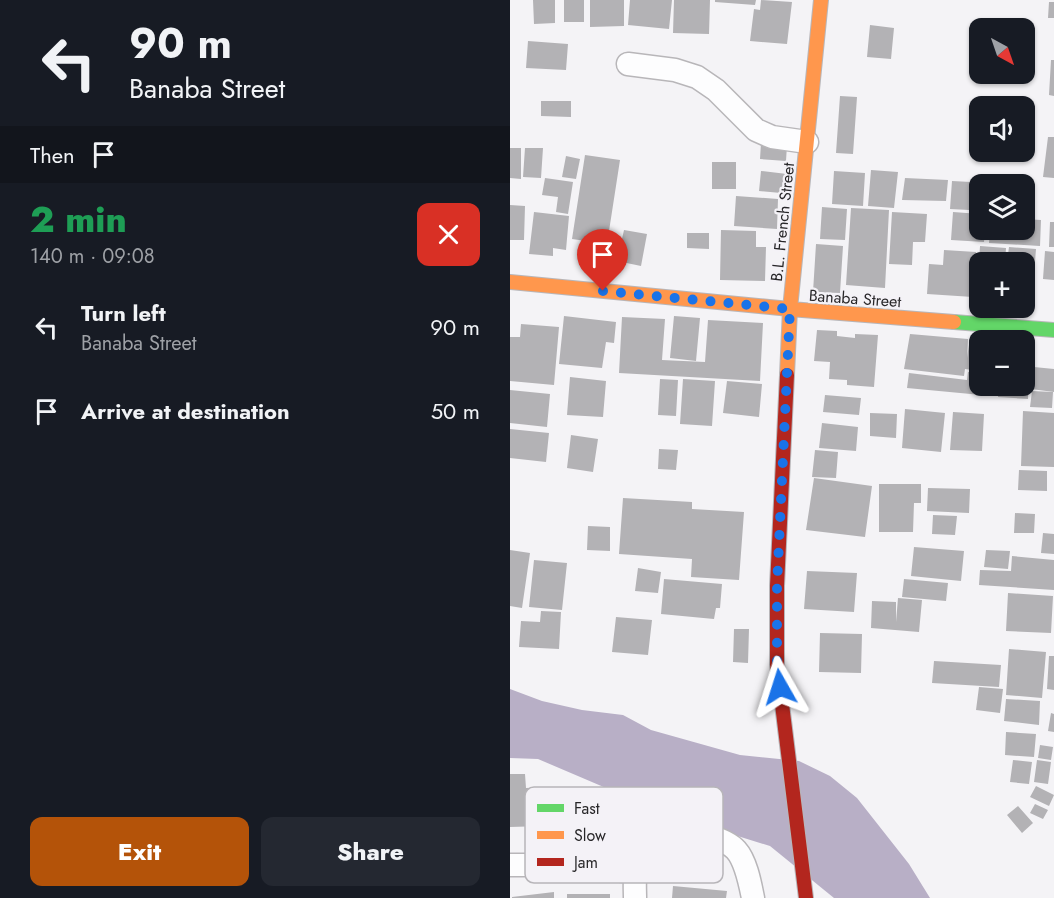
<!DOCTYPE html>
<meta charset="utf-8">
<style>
body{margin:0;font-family:Jost,sans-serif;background:#242831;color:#f1f3f6;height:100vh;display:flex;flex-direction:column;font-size:22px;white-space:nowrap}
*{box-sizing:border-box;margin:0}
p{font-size:20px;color:#9ea1a6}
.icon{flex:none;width:33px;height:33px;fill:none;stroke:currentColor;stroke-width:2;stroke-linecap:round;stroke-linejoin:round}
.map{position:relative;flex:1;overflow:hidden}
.side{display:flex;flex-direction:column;background:#171b24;width:510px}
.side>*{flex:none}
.banner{background:#171b24;color:#f1f3f6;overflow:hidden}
.needle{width:39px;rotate:140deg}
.tools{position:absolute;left:459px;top:18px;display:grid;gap:12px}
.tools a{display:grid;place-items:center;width:66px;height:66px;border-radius:12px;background:#171b24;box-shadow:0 2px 4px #0004;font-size:30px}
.pin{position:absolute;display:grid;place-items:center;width:51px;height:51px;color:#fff;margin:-62px -26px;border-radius:50% 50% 50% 0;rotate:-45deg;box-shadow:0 0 6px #0007}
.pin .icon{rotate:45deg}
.me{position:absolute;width:66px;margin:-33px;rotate:354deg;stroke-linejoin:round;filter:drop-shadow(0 0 4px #0008)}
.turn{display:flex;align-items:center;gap:21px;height:126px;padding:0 30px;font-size:27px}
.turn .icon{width:78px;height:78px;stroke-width:2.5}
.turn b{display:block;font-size:42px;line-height:51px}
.then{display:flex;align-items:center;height:57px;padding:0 30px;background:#0003;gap:12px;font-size:22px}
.round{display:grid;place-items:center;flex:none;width:63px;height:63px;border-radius:12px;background:#242831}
.headline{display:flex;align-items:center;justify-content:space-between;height:102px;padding:0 30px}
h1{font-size:36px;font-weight:800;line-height:45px;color:#1e9e55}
.primary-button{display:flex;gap:12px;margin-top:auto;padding:12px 30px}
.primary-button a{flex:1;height:69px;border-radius:12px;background:#b45309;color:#fff;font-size:24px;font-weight:800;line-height:69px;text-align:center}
.primary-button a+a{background:#242831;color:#f1f3f6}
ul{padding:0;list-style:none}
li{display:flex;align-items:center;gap:18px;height:84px;padding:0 30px}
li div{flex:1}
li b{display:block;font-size:22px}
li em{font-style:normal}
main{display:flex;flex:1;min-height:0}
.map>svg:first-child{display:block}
.water{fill:#b8afc6}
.building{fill:#b3b2b5}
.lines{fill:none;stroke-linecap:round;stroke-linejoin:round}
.street-casing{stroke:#b8b6b9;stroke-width:25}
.fast-casing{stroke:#b8b6b9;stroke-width:16}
.slow-casing{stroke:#b8b6b9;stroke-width:16}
.jam-casing{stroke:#b8b6b9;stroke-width:16}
.street{stroke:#fdfdfe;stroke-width:22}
.fast{stroke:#63d668;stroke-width:14}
.slow{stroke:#ff974d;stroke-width:14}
.jam{stroke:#b3261e;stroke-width:14}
.route{stroke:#1a73e8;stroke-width:10;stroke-dasharray:0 18}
.labels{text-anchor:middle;stroke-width:4.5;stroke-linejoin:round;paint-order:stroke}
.street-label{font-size:16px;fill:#282729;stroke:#f4f2f7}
.key{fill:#f4f2f7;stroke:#b7b5b9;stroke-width:1.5}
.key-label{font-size:16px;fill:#282729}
</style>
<main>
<section class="side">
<div class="banner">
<div class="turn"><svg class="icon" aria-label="left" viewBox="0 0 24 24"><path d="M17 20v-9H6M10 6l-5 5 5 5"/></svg><div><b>90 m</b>Banaba Street</div></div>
<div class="then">Then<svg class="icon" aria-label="arrive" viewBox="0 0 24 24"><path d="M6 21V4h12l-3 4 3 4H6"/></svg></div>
</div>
<div class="headline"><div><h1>2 min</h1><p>140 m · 09:08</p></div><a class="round" style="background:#d93025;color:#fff"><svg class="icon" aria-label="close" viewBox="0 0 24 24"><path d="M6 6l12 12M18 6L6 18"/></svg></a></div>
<ul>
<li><svg class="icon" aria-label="left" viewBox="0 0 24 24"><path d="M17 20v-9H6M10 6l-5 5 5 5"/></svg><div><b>Turn left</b><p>Banaba Street</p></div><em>90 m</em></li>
<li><svg class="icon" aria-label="arrive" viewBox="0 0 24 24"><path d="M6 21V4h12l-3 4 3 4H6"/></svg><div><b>Arrive at destination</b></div><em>50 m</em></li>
</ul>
<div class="primary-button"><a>Exit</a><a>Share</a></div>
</section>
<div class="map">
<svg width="544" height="898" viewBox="0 0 544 898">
<rect width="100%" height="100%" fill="#f4f3f6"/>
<path class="water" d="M0 689 32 701 72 710 113 715 141 730 230 755 289 761 320 776 347 798 399 864 420 898H324L260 846 157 814 28 759 0 758Z"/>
<path class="building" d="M23 0H45V23L24 24Z
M54 0H74V22H54Z
M80 0H114V26L80 27Z
M120 0H162L159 29 118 25Z
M164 0H200L199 34 163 33Z
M205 0H246L245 5 205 2Z
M251 0 282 2 277 44 240 41 244 9 250 10Z
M539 2H544V18H538Z
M360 25 384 28 381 59 357 57Z
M18 41 58 44 56 70 16 68Z
M541 60H544V96L539 95Z
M330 96 347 97 343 154 326 153Z
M31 101H61V117L31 116Z
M538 137H544V178L533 177Z
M251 143 277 145 276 161 250 159Z
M0 148H11V179L0 178Z
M15 148H33L31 178 13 177Z
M75 155 110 160 97 244 62 239Z
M56 156 70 159 66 179 52 177Z
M202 162H226V189H202Z
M361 170 388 172 384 208 358 206Z
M251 171 277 174 275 191 271 190V193L249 191Z
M324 171 355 173 353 206 322 204Z
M35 178 63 182 58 214 46 212 48 197 32 195Z
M395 178 438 180 436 201 392 200Z
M442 181 461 182 459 210 440 209Z
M226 196 268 199 267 229 224 226Z
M0 205 15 206 14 240H0Z
M312 207 337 209 335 240 310 239Z
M341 208 379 210 375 288 336 285Z
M24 212 59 216 56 250 43 248V256L19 254Z
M382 212 417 214 415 242H403L402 265 379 264Z
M443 212 470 214V230H475L474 242 441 240Z
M514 219 531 220 530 246 479 243 480 230H514Z
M540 222H544V247H539Z
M114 230 137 234 131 266 107 261Z
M211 230 246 231V247H256L255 281 210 280Z
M177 233H199V249L177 248Z
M306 244 333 246 330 293 303 292Z
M470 246 496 248 495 262H469Z
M499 247 526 249 522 301H514V262H497Z
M434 250 466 252 463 297 417 294 419 264 433 265Z
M535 251 544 252V280L533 279Z
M468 274H470V298H466Z
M54 316 106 322 104 343 96 342 92 368 49 364Z
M164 316 190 318 186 361 160 358Z
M112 317 155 319 152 360 195 362 198 320 253 323 250 381 109 373Z
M11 324 49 327 44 385 0 381V337H10Z
M307 330 327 331V336L345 338V334L368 335 364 387 337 385V380L319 379 320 362 304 361Z
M400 334 458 339 457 358 460 338 470 340V371L455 369 454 376 394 369Z
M514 366 519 367 518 399 488 397 489 386H514Z
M524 367 544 369V392L521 389Z
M458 372 470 373V386H483L482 396 397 388 399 373 457 380Z
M60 377 96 381 93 417 57 415Z
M150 379 168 380 166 416 148 415Z
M173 379 205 381 202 426 170 424Z
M217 381 252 384 249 417 213 413Z
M0 390 40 394 37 427 0 423Z
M522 391 543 392 542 408 520 407Z
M315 395 351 398 349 415 313 412Z
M395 409 435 413 431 452 392 448Z
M513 411 544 413V467L511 466Z
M443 412 474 414 472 451 440 450Z
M360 413 387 414 386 438 360 436Z
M312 423 348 427 346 451 309 448Z
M0 429 39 433 36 462 0 458Z
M61 435 88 439 83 472 57 468Z
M149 449 168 450 166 470 148 469Z
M305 450 328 452 326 478 302 477Z
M509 470 537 471V491L508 490Z
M304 478 362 486 355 537 296 530Z
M369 484H411V503H404L403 532H369Z
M418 488 460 489 459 513 417 511Z
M113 498 182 502V509L234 512 229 580 181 577 182 559 109 554Z
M505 513 525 514 524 533H504Z
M423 515 447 516 445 535 422 534Z
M78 526 100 527V551L77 550Z
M533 533 544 534V554L531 553Z
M404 547 454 551 451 581 401 576Z
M0 550 20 553 12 608 0 606Z
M476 550 500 551 498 569 474 567Z
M502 556 544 560V590L469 585 470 570 501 571Z
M24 560 57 563 52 610 19 607Z
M128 568 151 572 148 593 125 591Z
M297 571 347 573 344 612 294 609Z
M154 579 212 584 210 608H206L204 619 151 614Z
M394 579 438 583 436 601 392 597Z
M498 593 543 596 541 633 496 631Z
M388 598 412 600 409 632 361 628 362 601 386 602V622Z
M31 611 51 612 49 649 9 647 11 621 30 622Z
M106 617 142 620 138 655 102 652Z
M224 629H239L238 663 223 662Z
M310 633 352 634 351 673 309 672Z
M499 649 536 652 532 698 496 695Z
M539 656H544V690L537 689Z
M424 661 491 665 489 687 422 683Z
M469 687 493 689 490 713 466 710Z
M496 699 530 701 529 725 494 721Z
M541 713 544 714V732L538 731Z
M496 732 526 734 524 757 495 755Z
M530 745 543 747 541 760 528 758Z
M503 760 522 762 519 784 500 782Z
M527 760 541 762 538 784 524 782Z
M0 774H15L16 788 33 787 34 826 0 827Z
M526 786 544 795 539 806 520 797Z
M525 804 538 810 533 819 520 813Z
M508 806 523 823 512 833 497 815Z
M163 886 217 891 216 898H162Z
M44 892V898H2V897Z
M57 894H100V898H57Z"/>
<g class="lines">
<g class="street-casing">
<path id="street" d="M118 64 165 70 187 77 206 90 246 130 262 137 297 142
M0 865H48L126 872
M125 898C125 889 124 879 126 870 135 834 163 821 198 835 207 839 219 842 226 850 236 861 240 883 243 898"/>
</g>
<g class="fast-casing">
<path id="fast" d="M444 322 544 330"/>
</g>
<g class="slow-casing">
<path id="slow" d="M0 282 280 309 444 322
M277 375 280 309 311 0"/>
</g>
<g class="jam-casing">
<path id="jam" d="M277 375 267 586V664L296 898"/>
</g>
<use href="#street" class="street"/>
<use href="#fast" class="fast"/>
<use href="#slow" class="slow"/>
<use href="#jam" class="jam"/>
</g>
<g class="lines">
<path class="route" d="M93 291 280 309 267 586V664L270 687"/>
</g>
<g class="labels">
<g class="street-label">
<text transform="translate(272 222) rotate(-84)" y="6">B.L. French Street</text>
<text transform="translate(345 298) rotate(4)" y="6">Banaba Street</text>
</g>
</g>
<rect x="15" y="787" width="198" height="96" rx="9" class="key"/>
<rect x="27" y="804" width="27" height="8" fill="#63d668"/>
<rect x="27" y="831" width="27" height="8" fill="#ff974d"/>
<rect x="27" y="858" width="27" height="8" fill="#b3261e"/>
<g class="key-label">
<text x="64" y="814">Fast</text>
<text x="64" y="841">Slow</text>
<text x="64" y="868">Jam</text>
</g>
</svg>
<div class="tools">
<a><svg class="needle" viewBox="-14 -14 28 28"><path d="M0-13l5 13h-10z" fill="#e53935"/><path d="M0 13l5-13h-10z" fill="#9ea1a6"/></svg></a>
<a><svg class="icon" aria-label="sound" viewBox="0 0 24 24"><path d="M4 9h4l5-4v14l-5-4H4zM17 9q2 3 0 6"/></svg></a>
<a><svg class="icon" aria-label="layers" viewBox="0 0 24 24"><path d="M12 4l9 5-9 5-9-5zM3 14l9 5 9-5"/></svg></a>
<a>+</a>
<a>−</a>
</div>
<div class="pin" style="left:93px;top:291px;background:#d93025"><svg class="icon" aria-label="arrive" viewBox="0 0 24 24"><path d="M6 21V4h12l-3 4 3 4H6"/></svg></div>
<svg class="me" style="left:270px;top:687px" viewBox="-20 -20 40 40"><path d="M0-17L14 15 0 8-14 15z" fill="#1a73e8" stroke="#fff" stroke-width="4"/></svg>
</div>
</main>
